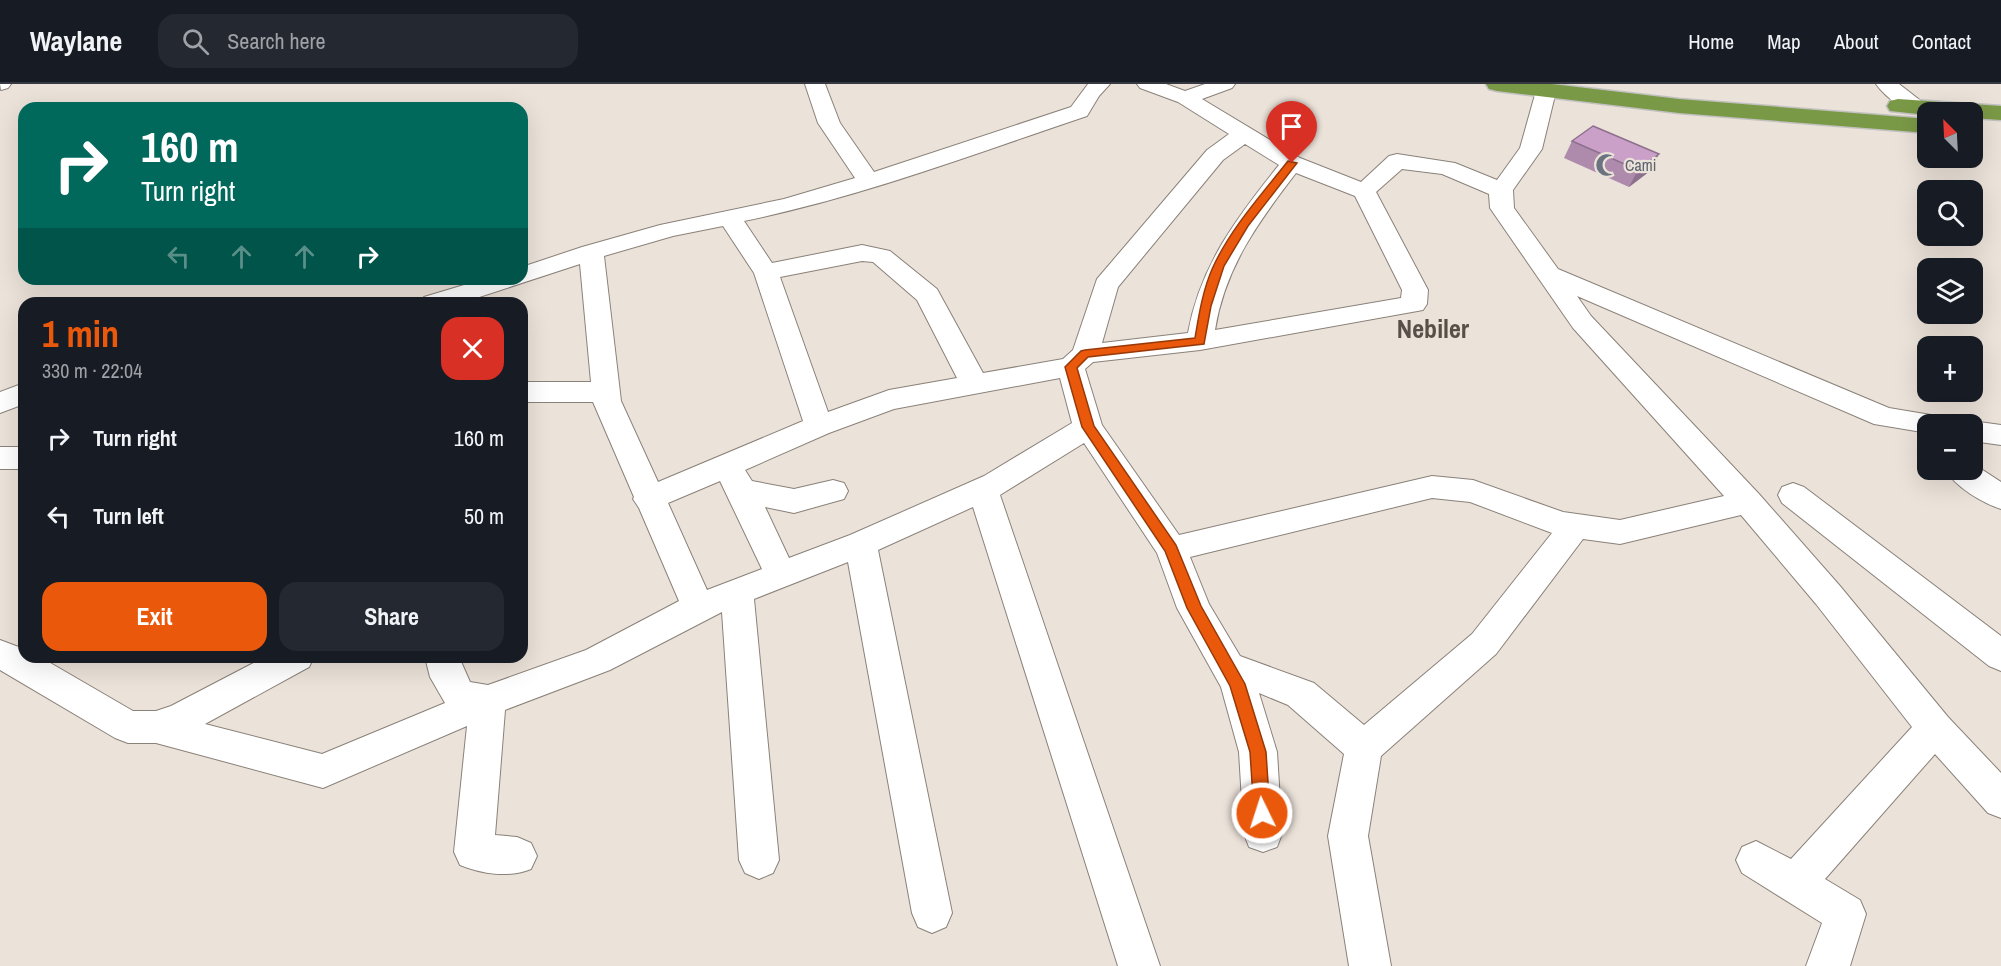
<!DOCTYPE html>
<meta charset="utf-8">
<style>
body{margin:0;font-family:"Archivo Narrow",sans-serif;background:#242831;color:#f1f3f6;height:100vh;display:flex;flex-direction:column;font-size:22px;white-space:nowrap}
*{box-sizing:border-box;margin:0}
p{font-size:20px;color:#9ea1a6}
.icon{flex:none;width:33px;height:33px;fill:none;stroke:currentColor;stroke-width:2;stroke-linecap:round;stroke-linejoin:round}
.map{position:relative;flex:1;overflow:hidden}
.drawer{position:absolute;left:18px;top:213px;width:510px;height:366px;display:flex;flex-direction:column;background:#171b24;border-radius:18px;box-shadow:0 6px 24px #0002}
.drawer>*{flex:none}
.banner{position:absolute;left:18px;top:18px;width:510px;height:183px;border-radius:18px;box-shadow:0 6px 24px #0002;background:#00695c;color:#fff;overflow:hidden}
.needle{width:39px;rotate:336deg}
.fabs{position:absolute;left:1917px;top:18px;display:grid;gap:12px}
.fabs a{display:grid;place-items:center;width:66px;height:66px;border-radius:12px;background:#171b24;box-shadow:0 6px 24px #0002;font-size:30px}
.pin{position:absolute;display:grid;place-items:center;width:51px;height:51px;color:#fff;margin:-62px -26px;border-radius:50% 50% 50% 0;rotate:-45deg;box-shadow:0 0 6px #0007}
.pin .icon{rotate:45deg}
.me{position:absolute;width:66px;margin:-33px;rotate:356deg;stroke-linejoin:round;filter:drop-shadow(0 0 4px #0008)}
.turn{display:flex;align-items:center;gap:21px;height:126px;padding:0 24px;font-size:27px}
.turn .icon{width:78px;height:78px;stroke-width:2.5}
.turn b{display:block;font-size:42px;line-height:51px}
.lanes{display:flex;align-items:center;height:57px;padding:0 24px;background:#0003;justify-content:center;gap:30px;direction:ltr}
.lanes .off{opacity:.35}
.round{display:grid;place-items:center;flex:none;width:63px;height:63px;border-radius:18px;background:#242831}
.headline{display:flex;align-items:center;justify-content:space-between;height:102px;padding:0 24px}
h1{font-size:36px;font-weight:700;line-height:45px;color:#ea580c}
.primary-button{display:flex;gap:12px;margin-top:auto;padding:12px 24px}
.primary-button a{flex:1;height:69px;border-radius:18px;background:#ea580c;color:#fff;font-size:24px;font-weight:700;line-height:69px;text-align:center}
.primary-button a+a{background:#242831;color:#f1f3f6}
ul{padding:0;list-style:none}
li{display:flex;align-items:center;gap:18px;height:78px;padding:0 24px}
li div{flex:1}
li b{display:block;font-size:22px}
li em{font-style:normal}
header{display:flex;align-items:center;gap:36px;box-sizing:border-box;height:84px;padding:0 30px;background:#171b24;border-bottom:2px solid #363941}
header strong{font-size:28px}
nav{display:flex;gap:33px;margin-inline-start:auto;font-size:21px}
.search{width:420px;height:54px;background:#242831;display:flex;align-items:center;gap:15px;box-sizing:border-box;padding:0 21px;border-radius:18px;color:#9ea1a6;font-size:22px}
.map>svg:first-child{display:block}
.lines{fill:none;stroke-linecap:round;stroke-linejoin:round}
.minor-casing{stroke:#8a8179;stroke-width:2}
.highway-casing{stroke:#c2c1c0;stroke-width:3}
.minor{fill:#fff;fill-rule:evenodd}
.highway{fill:#7a9946;fill-rule:evenodd}
.wall{fill:#ae8aad}
.shaded-wall{fill:#8d708d}
.building{fill:#caa0c9;stroke:#8d708d;stroke-width:1.5}
.route{fill:#ea580c;stroke:#983908;stroke-width:1.5}
.labels{text-anchor:middle;stroke-width:4.5;stroke-linejoin:round;paint-order:stroke}
.far-worship-label{font-size:16px;fill:#5b616d;stroke:#ebe2d9;text-anchor:start}
.district-label{font-size:26px;font-weight:bold;fill:#574f48;stroke:#ebe2d9}
</style>
<header>
<strong>Waylane</strong>
<div class="search"><svg class="icon" aria-label="search" viewBox="0 0 24 24"><circle cx="10" cy="10" r="6"/><path d="M15 15l6 6"/></svg>Search here</div>
<nav><a>Home</a><a>Map</a><a>About</a><a>Contact</a></nav>
</header>
<div class="map">
<svg width="2001" height="882" viewBox="0 0 2001 882">
<rect width="100%" height="100%" fill="#ebe2d9"/>
<g class="lines">
<g class="minor-casing">
<path id="minor" d="M0 0H11L8 4 1 6Z
M805 0H825L840 39 874 88 1071 23 1088 0H1110L1099 12 1087 32C974 70 861 113 744 137L772 179 862 161 890 167 937 205 983 289 1063 275 1073 266 1097 195 1207 66 1229 50 1178 18 1140 4 1137 0H1166L1185 7 1205 0H1235L1232 4 1202 15 1300 74 1361 98 1389 72 1397 70 1455 79 1497 96 1520 64 1536 7 1539 3 1546 1 1553 3 1556 7 1542 65 1513 106 1514 124 1558 185 1889 324 1943 333 1947 340H1928V349L1874 340 1577 212 1591 232 1759 410 1840 502 1948 633 2001 689V734L1988 729 1935 670 1825 795 1860 816 1866 830 1850 882H1806L1822 839 1742 789 1736 776 1742 763 1756 757 1791 775 1912 643 1816 520 1741 431 1620 460 1583 455 1496 570 1381 672 1368 752 1391 882H1349L1328 752 1344 670 1288 621 1259 609 1277 668 1282 750 1277 763 1263 768 1249 763 1244 750 1239 668 1221 603 1177 524 1157 469 1084 359 1000 411 1160 882H1118L973 423 878 466 952 829 946 843 932 849 918 843 912 829 848 478 754 515 779 776 773 789 759 795 745 789 739 776 722 528 610 586 505 626 495 751 517 753 531 759 537 772 531 785C509 794 482 790 460 781L454 768 467 642 323 704 156 659H128L115 654 0 586V556L24 565V573H40L133 627H156L171 622 265 573H314L309 583 205 640 322 670 445 619 430 593 425 573H459L470 598 488 601 586 566 679 517 639 424 633 415 634 413 593 318H522V298H591L580 180 461 219H420L424 213 484 195H522V183L582 163 660 141 784 115 855 94 818 39ZM1245 60 1279 81C1237 133 1200 182 1188 249L1102 259 1118 203 1223 76ZM1402 85 1442 90 1489 110 1490 124 1573 244 1724 412 1620 436 1563 428 1473 396 1432 392 1179 451 1102 341 1085 285 1093 278 1200 266 1423 226 1427 220 1428 206 1376 108ZM1296 89 1355 112 1402 206 1401 214 1215 246C1225 183 1259 137 1296 89ZM723 142 754 189 803 337 658 398 621 317 604 172 673 152ZM862 177 873 178 917 216 957 294 889 306 828 328 780 193ZM1060 294 1072 339 984 392 850 451 789 474 765 423 794 429 844 415 848 407 844 399 833 396 794 405 752 397 745 386 829 349 894 325ZM720 397 762 485 707 506 668 419ZM1432 414 1470 418 1552 449 1472 550 1364 641 1314 599 1240 572 1209 520 1190 473Z
M1876 0H1899L1930 24 1927 29C1910 33 1885 13 1876 0Z
M24 299V320L0 329V308Z
M1972 337 2001 341V361L1972 357V340H1961Z
M0 363H24V385H0Z
M1972 379 2001 398V425C1983 419 1955 403 1946 386H1972Z
M1793 399 1804 403 2001 552V587L1989 582 1782 419 1778 411 1782 403Z"/>
</g>
<g class="highway-casing">
<path id="highway" d="M1486 0H1552L1679 15 1928 35V49L1679 29 1497 7 1489 5Z
M1898 15 2001 22V36L1972 34V28H1928V31L1890 27 1887 22 1890 17Z"/>
</g>
<use href="#minor" class="minor"/>
<use href="#highway" class="highway"/>
</g>
<path class="wall" d="M1572 57 1650 87 1629 103 1564 74Z"/>
<path class="shaded-wall" d="M1659 70 1650 87 1629 103 1638 86Z"/>
<path class="building" d="M1593 42 1659 70 1638 86 1572 57Z"/>
<path class="route" d="M1288 77 1297 79 1248 142 1224 182 1211 222 1204 260 1088 273 1077 284 1094 342 1176 461 1201 522 1245 600 1266 668 1270 729 1268 735 1262 737 1256 735 1254 729 1250 668 1230 602 1187 524 1165 467 1082 343 1065 283 1081 267 1085 266 1195 254C1199 230 1203 205 1213 183 1231 144 1262 110 1288 77Z"/>
<defs>
<g id="mosque-bare" transform="scale(1.8)"><path d="M3.5-4.9A6 6 0 1 0 3.5 4.9A5 5 0 1 1 3.5-4.9Z" fill="#6b7280" stroke="#ebe2d9" stroke-width="2.5" paint-order="stroke"/></g>
</defs>
<g fill-rule="evenodd">
<use href="#mosque-bare" x="1607" y="81"/>
</g>
<g class="labels">
<g class="far-worship-label">
<text x="1625" y="87">Cami</text>
</g>
<g class="district-label">
<text x="1433" y="254">Nebiler</text>
</g>
</g>
</svg>
<div class="fabs">
<a><svg class="needle" viewBox="-14 -14 28 28"><path d="M0-13l5 13h-10z" fill="#e53935"/><path d="M0 13l5-13h-10z" fill="#9ea1a6"/></svg></a>
<a><svg class="icon" aria-label="search" viewBox="0 0 24 24"><circle cx="10" cy="10" r="6"/><path d="M15 15l6 6"/></svg></a>
<a><svg class="icon" aria-label="layers" viewBox="0 0 24 24"><path d="M12 4l9 5-9 5-9-5zM3 14l9 5 9-5"/></svg></a>
<a>+</a>
<a>−</a>
</div>
<div class="pin" style="left:1292px;top:79px;background:#d93025"><svg class="icon" aria-label="arrive" viewBox="0 0 24 24"><path d="M6 21V4h12l-3 4 3 4H6"/></svg></div>
<svg class="me" style="left:1262px;top:729px" viewBox="-20 -20 40 40"><circle r="17" fill="#ea580c" stroke="#fff" stroke-width="3"/><path d="M0-11L8 9 0 5-8 9z" fill="#fff"/></svg>
<div class="banner">
<div class="turn"><svg class="icon" aria-label="right" viewBox="0 0 24 24"><path d="M7 20v-9h11M14 6l5 5-5 5"/></svg><div><b>160 m</b>Turn right</div></div>
<div class="lanes"><svg class="icon off" aria-label="left" viewBox="0 0 24 24"><path d="M17 20v-9H6M10 6l-5 5 5 5"/></svg><svg class="icon off" aria-label="ahead" viewBox="0 0 24 24"><path d="M12 20V5M6 11l6-6 6 6"/></svg><svg class="icon off" aria-label="ahead" viewBox="0 0 24 24"><path d="M12 20V5M6 11l6-6 6 6"/></svg><svg class="icon" aria-label="right" viewBox="0 0 24 24"><path d="M7 20v-9h11M14 6l5 5-5 5"/></svg></div>
</div>
<section class="drawer">
<div class="headline"><div><h1>1 min</h1><p>330 m · 22:04</p></div><a class="round" style="background:#d93025;color:#fff"><svg class="icon" aria-label="close" viewBox="0 0 24 24"><path d="M6 6l12 12M18 6L6 18"/></svg></a></div>
<ul>
<li><svg class="icon" aria-label="right" viewBox="0 0 24 24"><path d="M7 20v-9h11M14 6l5 5-5 5"/></svg><div><b>Turn right</b></div><em>160 m</em></li>
<li><svg class="icon" aria-label="left" viewBox="0 0 24 24"><path d="M17 20v-9H6M10 6l-5 5 5 5"/></svg><div><b>Turn left</b></div><em>50 m</em></li>
</ul>
<div class="primary-button"><a>Exit</a><a>Share</a></div>
</section>
</div>
